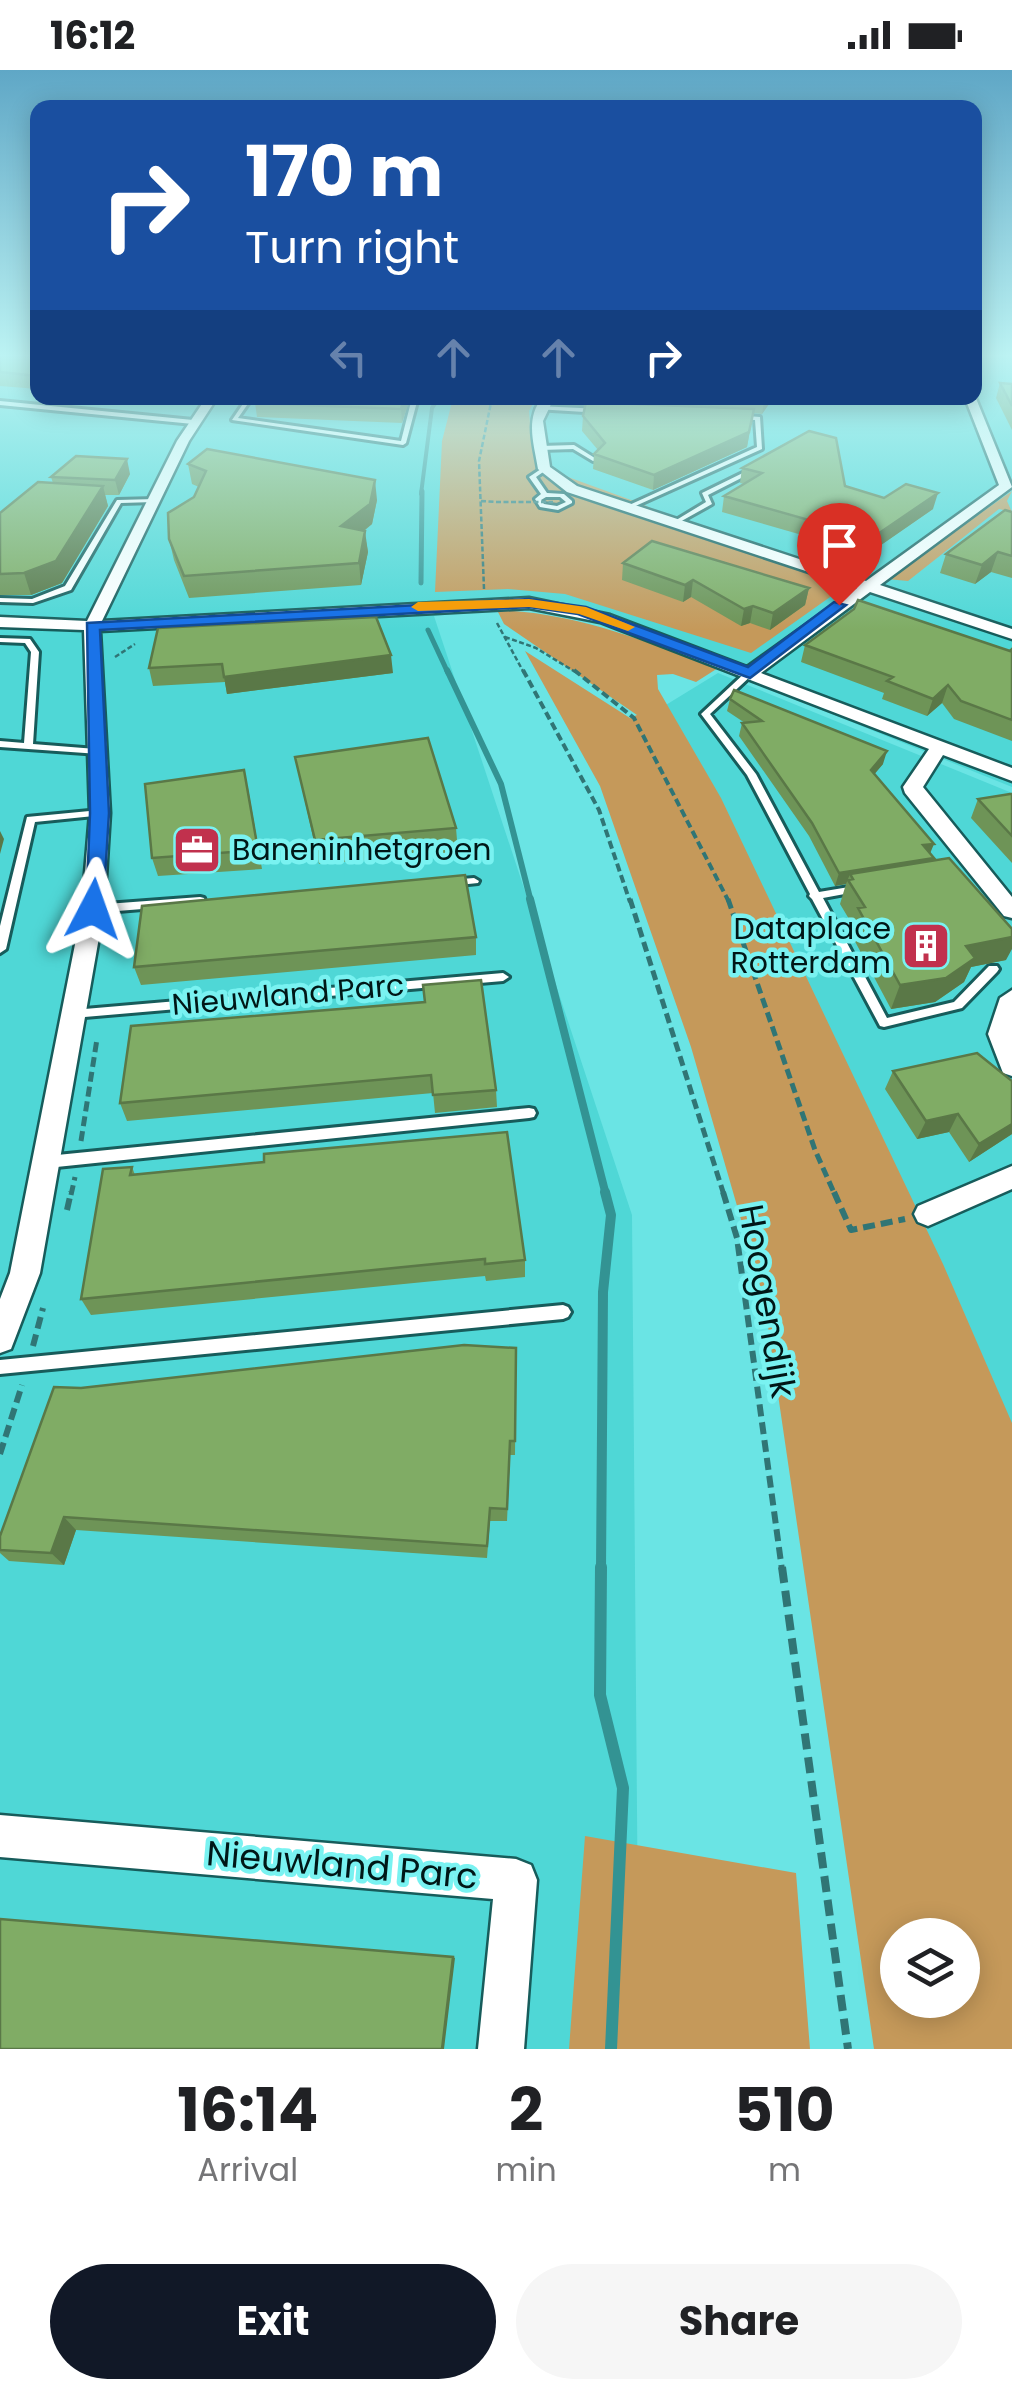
<!DOCTYPE html>
<style>
body{margin:0;font-family:Poppins,sans-serif;background:#f6f6f6;color:#202124;height:100vh;display:flex;flex-direction:column;font-size:38px;white-space:nowrap}
*{box-sizing:border-box;margin:0}
p{font-size:32px;color:#757577}
.icon{flex:none;width:55px;height:55px;fill:none;stroke:currentColor;stroke-width:2;stroke-linecap:round;stroke-linejoin:round}
.map{position:relative;height:1979px;overflow:hidden}
.panel{display:flex;flex-direction:column;background:#fff;flex:1}
.panel>*{flex:none}
.guide{position:absolute;left:30px;top:30px;width:952px;height:305px;border-radius:20px;box-shadow:0 5px 25px #0003;background:#1a4fa0;color:#fff;overflow:hidden}
.controls{position:absolute;left:880px;top:1848px;display:grid;gap:20px}
.controls a{display:grid;place-items:center;width:100px;height:100px;border-radius:50%;background:#fff;box-shadow:0 5px 25px #0003;font-size:50px}
.pin{position:absolute;display:grid;place-items:center;width:85px;height:85px;color:#fff;margin:-102px -42px;border-radius:50% 50% 50% 0;rotate:-45deg;box-shadow:0 0 10px #0007}
.pin .icon{rotate:45deg}
.me{position:absolute;width:110px;margin:-55px;rotate:4deg;stroke-linejoin:round;filter:drop-shadow(0 0 8px #0008)}
.turn{display:flex;align-items:center;gap:35px;height:210px;padding:0 50px;font-size:45px}
.turn .icon{width:130px;height:130px;stroke-width:2.5}
.turn b{display:block;font-size:70px;line-height:85px}
.lanes{display:flex;align-items:center;height:95px;padding:0 50px;background:#0003;justify-content:center;gap:50px;direction:ltr}
.lanes .off{opacity:.35}
.eta{display:flex;justify-content:space-evenly;align-items:center;height:170px;text-align:center}
.eta b{font-size:60px;font-weight:700;line-height:70px}
.action{display:flex;gap:20px;margin-top:auto;padding:20px 50px}
.action a{flex:1;height:115px;border-radius:60px;background:#111827;color:#fff;font-size:40px;font-weight:700;line-height:115px;text-align:center}
.action a+a{background:#f6f6f6;color:#202124}
.status{display:flex;justify-content:space-between;align-items:center;height:70px;padding:0 50px;background:#fff;direction:ltr}
.status svg{height:28px;fill:currentColor}
.map>svg:first-child{display:block}
.built{fill:#4fd7d6}
.green{fill:#c5995a;fill-rule:evenodd}
.lines{fill:none;stroke-linecap:round;stroke-linejoin:round}
.stream-far5{stroke:#339393;stroke-width:4}
.stream-far4{stroke:#339393;stroke-width:5}
.stream-far3{stroke:#339393;stroke-width:6}
.stream-far2{stroke:#339393;stroke-width:8}
.stream-far1{stroke:#339393;stroke-width:10}
.stream{stroke:#339393;stroke-width:12}
.lane-casing{stroke:#175c5b;stroke-width:6}
.street-casing{stroke:#175c5b;stroke-width:5}
.path-far4{stroke:#307575;stroke-width:2.5;stroke-dasharray:5 2.5;stroke-linecap:butt}
.path-far3{stroke:#307575;stroke-width:4;stroke-dasharray:8 4;stroke-linecap:butt}
.path-far2{stroke:#307575;stroke-width:5;stroke-dasharray:10 5;stroke-linecap:butt}
.path-far1{stroke:#307575;stroke-width:6;stroke-dasharray:12 6;stroke-linecap:butt}
.path{stroke:#307575;stroke-width:8;stroke-dasharray:16 8;stroke-linecap:butt}
.lane{fill:#fff;fill-rule:evenodd}
.street{fill:#fff;fill-rule:evenodd}
.path-bridge{stroke:#307575;stroke-width:2.5;stroke-dasharray:5 2.5;stroke-linecap:butt}
.wall{fill:#6e9457}
.shaded-wall{fill:#5a7847}
.building{fill:#80ac65;stroke:#5a7847;stroke-width:2.5}
.route{fill:#1a73e8;stroke:#114b97;stroke-width:2.5}
.slow{fill:#f59e0b}
.labels{text-anchor:middle;stroke-width:9;stroke-linejoin:round;paint-order:stroke}
.poi-label{font-size:30px;fill:#001717;stroke:#79f2f1;text-anchor:start}
.street-label{font-size:30px;fill:#001717;stroke:#79f2f1}
.near-street-label{font-size:35px;fill:#001717;stroke:#79f2f1}
</style>
<div class="status"><b>16:12</b><svg viewBox="0 0 49 12"><path d="M0 12V9h3v3zM5 12V6h3v6zM10 12V3h3v9zM15 12V0h3v12zM26 1h20v11H26zM47 4h2v5h-2z"/></svg></div>
<div class="map">
<svg width="1012" height="1979" viewBox="0 0 1012 1979">
<rect width="100%" height="100%" fill="#6ae4e4"/>
<path class="built" d="M0 283H37L38 328H975V283H1012V717L555 532 434 546 632 1145 639 1979H0Z
M718 603 1012 723V1436L625 660Z"/>
<path class="green" d="M453 328H536L529 341 532 377 542 393 557 403 642 434 737 479 824 507 840 520 751 583 565 524 508 519 435 522 442 371Z
M1012 421 1007 431 1012 442 999 439 908 511 887 509Z
M497 540C577 543 644 571 718 598L696 612 673 604 657 605 658 619 721 728 943 1194 1012 1353V1979H874L764 1229 691 977 600 716 525 581 630 648 637 645 504 554ZM898 1865H962V1930H898Z
M585 1766 796 1803 810 1979H569Z"/>
<g class="lines">
<path class="stream-far5" d="M421 424 432 338 439 328"/>
<path class="stream-far4" d="M421 513 422 421
M428 560 448 603"/>
<path class="stream-far3" d="M447 600 501 714 531 832"/>
<path class="stream-far2" d="M530 829 606 1125"/>
<path class="stream-far1" d="M601 1500 603 1222 611 1145 605 1122"/>
<path class="stream" d="M601 1497 600 1625 623 1718 611 1979"/>
<g class="lane-casing">
<path id="lane" d="M185 328H195L209 331 206 333Z
M247 328H252L238 348 401 371 412 328H418L406 373 403 375 232 350Z
M0 331 193 350 196 352 193 354 0 335Z
M538 336 601 339 604 341 601 343 536 339Z
M735 345 760 347 762 379 631 438H627V436L757 377 755 350 733 348Z
M574 375 598 390 593 391 573 379 541 380 538 378 541 376Z
M544 397 546 400 536 407 547 423 564 424 572 431V433L558 440 540 437 535 429 541 424 529 407ZM546 427H560L566 432 557 436 544 434 541 430Z
M753 398 755 401 708 425 712 434 678 453 673 452 706 432 702 423Z
M156 429V431L154 432 121 433 71 520 33 533 0 532V528L32 529 65 516 117 430Z
M0 568 30 569 39 582 33 674 96 679 101 682 99 684 0 677V671L24 673 31 582 25 573 0 572Z
M747 601 754 603 710 644 756 704 819 822 861 815 866 818 861 821 823 828 887 948 954 932 989 896H997L999 899 997 902 962 938 884 957 880 956 812 829 809 826 810 824 747 705 701 644Z
M100 740 104 741V745L35 752 6 879 0 883V856L27 747Z
M474 808 479 811 478 813 449 816 444 813 449 810Z
M200 827 204 828 205 831 204 834 93 843 88 839 93 835Z
M503 903 509 907 503 911 73 948 67 944 73 940Z
M529 1038 534 1039 536 1043 534 1047 529 1048 47 1098 42 1096 40 1092 42 1088 47 1086Z
M563 1235 568 1237 571 1242 568 1247 563 1249 0 1304V1290Z"/>
</g>
<g class="street-casing">
<path id="street" d="M975 326 1012 417 880 515 1012 559V569L870 522 761 603 1012 698V711L943 685 923 717 1012 827V848L1004 846 905 723 903 717 929 679 600 552 529 538 100 561 110 743 104 839 40 1203 11 1279 0 1283V1229L10 1203 82 839 90 743 84 560 0 557V547L87 551 177 371 206 328H217L189 371 102 551 529 528 610 545 747 597 857 518 567 422 538 399C534 374 525 349 542 328H554L543 351 550 397 577 416 866 511 999 415 965 328Z
M1012 920V1006L1003 1003 988 964 1000 928Z
M1012 1096V1119L928 1156 918 1152 914 1144 918 1136Z
M0 1745 516 1789 531 1795 537 1810 524 1979H478L493 1829 0 1787Z"/>
</g>
<path class="path-far4" d="M481 431 496 432
M484 519 479 391 492 328
M497 553 524 603
M505 567 536 578 577 603
M115 587 135 574"/>
<path class="path-far3" d="M523 600 599 740 630 832
M574 600 634 648 729 832"/>
<path class="path-far2" d="M630 829 724 1125
M728 829 815 1080 835 1125
M81 1071 97 969
M71 1125 75 1107"/>
<path class="path-far1" d="M723 1122 737 1168 782 1500
M834 1122 851 1160 905 1149
M67 1140 71 1122
M33 1276 43 1238
M0 1384 22 1315"/>
<path class="path" d="M782 1497 848 1979"/>
<use href="#lane" class="lane"/>
<use href="#street" class="street"/>
<path class="path-bridge" d="M496 432H553"/>
</g>
<path class="wall" d="M0 283H38V319L0 316Z
M1000 313 1012 314V360L996 328Z
M258 328H410L402 353 257 347 255 333Z
M588 328H770L769 334 762 344 753 343 747 377 653 420 593 399 594 384 598 380 582 361 583 346Z
M188 394 377 430 372 454 364 461 368 482 361 515 189 528 174 490 169 469 199 417 192 414Z
M742 398 845 416 884 428 933 439 868 484 722 442 724 426 744 414 740 413Z
M130 404 119 425H105L108 436 62 513 31 525H0V443L53 413 51 407Z
M1012 442V508L991 502 975 514 940 503 946 484Z
M623 493 809 518 805 535 770 560 750 553 741 556 691 527 683 532 622 510Z
M158 558 393 603 227 624 225 612 153 616 149 598Z
M805 575 1010 581 1012 579V671L954 649 942 633 927 646 882 629 884 623 801 592Z
M730 629 883 694 874 704 934 788 933 791 1006 890 971 897 964 912 935 932 891 939 850 862 852 854 840 834 846 814 835 816 809 766 739 666 742 653H745L727 641Z
M295 687 456 758 458 782 319 794Z
M248 718 262 799 158 806 152 788Z
M1012 724V793L971 748 978 729Z
M476 867V885L141 915 134 897Z
M424 932 496 1020 497 1037 435 1043 433 1023 127 1051 120 1033Z
M893 1001 1012 1011V1064L969 1092 949 1062 917 1069 885 1019Z
M132 1097 135 1105 525 1190V1207L486 1211 485 1206 91 1245 81 1229Z
M516 1278 515 1385H510L507 1451H490L487 1488 76 1460 64 1495 9 1491 0 1483V1466L81 1318Z"/>
<path class="shaded-wall" d="M404 328H410L402 353 401 339Z
M765 328H770L769 334 762 344Z
M754 339 747 377 653 420 654 405Z
M127 389 130 404 119 425 115 410Z
M375 410 377 430 372 454 343 477 341 456Z
M103 416 108 436 62 513 31 525 24 503Z
M938 423 933 439 868 484 872 468Z
M365 461 368 482 361 515 359 493Z
M998 482 991 502 975 514 982 495Z
M693 510 691 527 683 532 685 515Z
M809 518 805 535 770 560 773 543Z
M753 536 750 553 741 556 744 539Z
M391 585 393 603 227 624 224 607Z
M948 615 942 633 927 646 933 629Z
M887 681 883 694 867 713 871 700Z
M0 761 4 769 0 784Z
M934 774 929 786 923 775Z
M934 788 929 800 853 809 850 804 846 814 835 816 839 803Z
M1012 867V879L1006 890 971 897 964 912 935 932 891 939 900 915 966 876Z
M958 1044 949 1062 917 1069 926 1051Z
M1012 1054V1064L969 1092 979 1074Z
M64 1447 76 1460 64 1495 51 1483Z
M453 1887 455 1888 444 1979H442Z"/>
<path class="building" d="M0 283H38V306L0 302Z
M1000 313 1012 314V336Z
M258 328H404L401 339 255 333Z
M722 328H765L764 330Z
M586 332 754 339 749 362 654 405 594 384 605 373 583 346Z
M809 361 836 368 845 416 884 428 906 414 938 423 872 468 724 426 762 403 742 398Z
M207 379 375 410 370 434 341 456 365 461 359 493 184 506 169 469 168 443 194 427 206 401 188 394Z
M76 386 127 389 115 410 51 407Z
M38 412 103 416 56 491 24 503 0 504V443Z
M1005 440 1012 442V486L998 482 982 495 946 484Z
M652 471 809 518 773 543 753 536 744 539 693 510 685 515 623 493Z
M858 530 1010 581 1012 579V650L961 631 948 615 933 629 887 611 893 607 805 575 854 539Z
M376 547 391 585 224 607 222 594 149 598 158 558Z
M734 620 887 681 871 700 934 774 923 775 934 788 839 803 812 753 742 653 762 651 730 629Z
M428 668 456 758 315 770 295 687Z
M244 700 258 780 152 788 145 714Z
M1010 724H1012V766L978 729Z
M949 788 1012 859V867L966 876 975 888 946 908 900 915 858 838 865 837 848 810 853 809 850 804Z
M465 805 476 867 134 897 142 836Z
M481 910 496 1020 433 1025 431 1005 120 1033 131 956 425 932 423 915Z
M977 983 1012 1011V1054L979 1074 958 1044 926 1051 893 1001Z
M507 1062 525 1190 485 1194V1189L81 1229 103 1099 132 1097 130 1105 264 1092V1084Z
M464 1275 516 1278 515 1371H510L507 1439 490 1438 487 1476 64 1447 51 1483 0 1480V1466L54 1317 81 1318Z
M0 1849 453 1887 442 1979H0Z"/>
<linearGradient id="sky" x2="0" y2="1"><stop stop-color="#5fa7c6"/><stop offset="0.51" stop-color="#bcf3f3"/><stop offset="1" stop-color="#bcf3f3" stop-opacity="0"/></linearGradient>
<rect width="1012" height="560" fill="url(#sky)"/>
<path class="route" d="M529 529 586 537 748 597 834 532 846 535 750 608 578 544 529 537 100 560 109 743 103 839 100 844H86L90 743 87 553Z"/>
<path class="slow" d="M529 529 586 537 635 557 628 561 579 544 529 537 418 541 411 537 418 532Z"/>
<defs>
<g id="office-square" transform="scale(2.5)"><rect x="-9" y="-9" width="18" height="18" rx="4" fill="#c1314d" stroke="#79f2f1"/><path d="M-6-3h4V-5.5h4V-3h4V5H-6ZM-1-4.5V-3h2v-1.5ZM-6 0V1H6V0Z" fill="#fff"/></g>
<g id="building-square" transform="scale(2.5)"><rect x="-9" y="-9" width="18" height="18" rx="4" fill="#c1314d" stroke="#79f2f1"/><path d="M-4-6H4V6H1V3H-1V6H-4ZM-2.5-4.3h1.7v1.8h-1.7ZM.8-4.3h1.7v1.8H.8ZM-2.5-1h1.7V.8h-1.7ZM.8-1h1.7V.8H.8Z" fill="#fff"/></g>
</defs>
<g fill-rule="evenodd">
<use href="#office-square" x="197" y="780"/>
<use href="#building-square" x="926" y="876"/>
</g>
<g class="labels">
<g class="poi-label">
<text x="232" y="790">Baneninhetgroen</text>
<text x="891" y="869" text-anchor="end">Dataplace<tspan x="891" dy="34">Rotterdam</tspan></text>
</g>
<g class="street-label">
<text transform="translate(288 925) rotate(-5)" y="10">Nieuwland Parc</text>
</g>
<g class="near-street-label">
<text transform="translate(767 1231) rotate(80)" y="12">Hoogendijk</text>
<text transform="translate(342 1795) rotate(5)" y="12">Nieuwland Parc</text>
</g>
</g>
</svg>
<div class="controls">
<a><svg class="icon" aria-label="layers" viewBox="0 0 24 24"><path d="M12 4l9 5-9 5-9-5zM3 14l9 5 9-5"/></svg></a>
</div>
<div class="pin" style="left:839px;top:535px;background:#d93025"><svg class="icon" aria-label="arrive" viewBox="0 0 24 24"><path d="M6 21V4h12l-3 4 3 4H6"/></svg></div>
<svg class="me" style="left:93px;top:839px" viewBox="-20 -20 40 40"><path d="M0-17L14 15 0 8-14 15z" fill="#1a73e8" stroke="#fff" stroke-width="4"/></svg>
<div class="guide">
<div class="turn"><svg class="icon" aria-label="right" viewBox="0 0 24 24"><path d="M7 20v-9h11M14 6l5 5-5 5"/></svg><div><b>170 m</b>Turn right</div></div>
<div class="lanes"><svg class="icon off" aria-label="left" viewBox="0 0 24 24"><path d="M17 20v-9H6M10 6l-5 5 5 5"/></svg><svg class="icon off" aria-label="ahead" viewBox="0 0 24 24"><path d="M12 20V5M6 11l6-6 6 6"/></svg><svg class="icon off" aria-label="ahead" viewBox="0 0 24 24"><path d="M12 20V5M6 11l6-6 6 6"/></svg><svg class="icon" aria-label="right" viewBox="0 0 24 24"><path d="M7 20v-9h11M14 6l5 5-5 5"/></svg></div>
</div>
</div>
<section class="panel">
<div class="eta">
<div><b>16:14</b><p>Arrival</p></div>
<div><b>2</b><p>min</p></div>
<div><b>510</b><p>m</p></div>
</div>
<div class="action"><a>Exit</a><a>Share</a></div>
</section>
